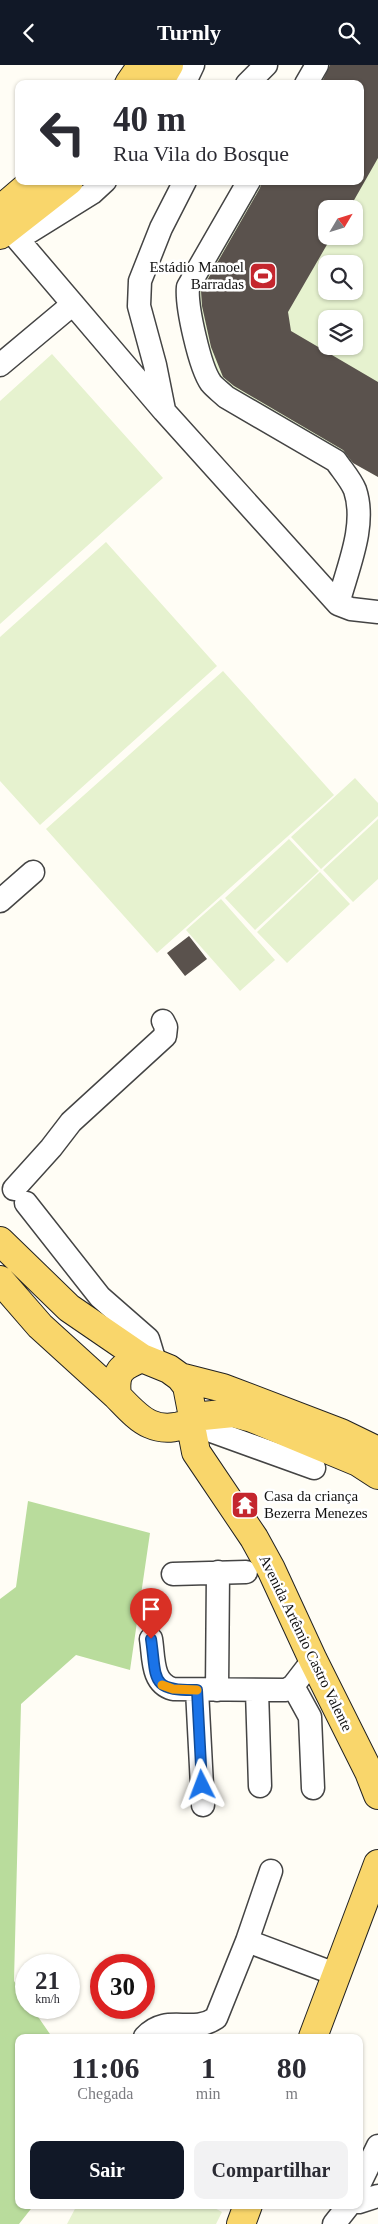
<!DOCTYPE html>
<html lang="pt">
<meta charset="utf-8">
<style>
body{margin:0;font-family:"Times New Roman",serif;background:#f2f2f3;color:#2b2b33;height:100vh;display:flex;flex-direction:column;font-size:19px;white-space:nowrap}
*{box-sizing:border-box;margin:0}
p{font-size:16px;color:#7c7c81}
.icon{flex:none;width:28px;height:28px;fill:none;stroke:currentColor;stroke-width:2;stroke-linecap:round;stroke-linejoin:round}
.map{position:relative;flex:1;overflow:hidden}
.details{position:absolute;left:15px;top:1969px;width:348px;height:175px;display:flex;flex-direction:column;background:#fff;border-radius:10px;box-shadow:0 1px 4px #0004}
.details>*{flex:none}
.guide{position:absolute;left:15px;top:15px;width:349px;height:105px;border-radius:10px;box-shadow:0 1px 4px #0004;background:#fff;color:#2b2b33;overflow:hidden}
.needle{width:32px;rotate:52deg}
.controls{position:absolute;left:318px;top:135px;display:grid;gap:10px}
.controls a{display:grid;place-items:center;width:45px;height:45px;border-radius:10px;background:#fff;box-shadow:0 1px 4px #0004;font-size:25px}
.speed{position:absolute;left:15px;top:1889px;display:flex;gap:10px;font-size:25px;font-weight:700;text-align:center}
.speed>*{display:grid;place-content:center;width:65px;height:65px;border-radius:50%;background:#fff;box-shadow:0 1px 4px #0004;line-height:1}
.speed small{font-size:12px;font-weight:400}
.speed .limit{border:8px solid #d22;background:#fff;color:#111}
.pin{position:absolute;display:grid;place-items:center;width:42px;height:42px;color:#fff;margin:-51px -21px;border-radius:50% 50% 50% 0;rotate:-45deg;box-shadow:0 0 5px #0007}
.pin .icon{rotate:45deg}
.me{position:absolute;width:55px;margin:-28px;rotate:357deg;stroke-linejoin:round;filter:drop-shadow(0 0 4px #0008)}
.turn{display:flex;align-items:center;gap:18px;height:105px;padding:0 15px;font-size:22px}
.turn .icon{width:65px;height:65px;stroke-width:2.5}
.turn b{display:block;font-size:35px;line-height:42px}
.eta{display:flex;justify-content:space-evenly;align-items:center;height:85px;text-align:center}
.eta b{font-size:30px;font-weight:600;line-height:35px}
.primary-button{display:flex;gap:10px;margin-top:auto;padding:10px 15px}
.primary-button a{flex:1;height:58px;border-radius:10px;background:#111827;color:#fff;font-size:20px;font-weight:600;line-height:58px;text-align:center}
.primary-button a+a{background:#f2f2f3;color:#2b2b33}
header{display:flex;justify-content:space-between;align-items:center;height:65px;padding:0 15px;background:#111827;color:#fff;font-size:22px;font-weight:600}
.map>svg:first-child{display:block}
.forest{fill:#b9dc9c}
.pitch{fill:#e6f2cf;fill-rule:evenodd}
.building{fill:#5a524d}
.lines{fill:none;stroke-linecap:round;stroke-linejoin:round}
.minor-casing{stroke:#444;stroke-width:25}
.major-casing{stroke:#222;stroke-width:30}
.minor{stroke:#fff;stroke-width:22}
.major{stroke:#f9d66b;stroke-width:28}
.route-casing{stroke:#114b97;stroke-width:12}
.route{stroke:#1a73e8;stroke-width:9}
.slow{stroke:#f59e0b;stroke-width:9}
.labels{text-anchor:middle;stroke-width:5;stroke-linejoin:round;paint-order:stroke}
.poi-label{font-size:15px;fill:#111;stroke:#fff;text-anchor:end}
.street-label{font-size:15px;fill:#111;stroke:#fff}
</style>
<header><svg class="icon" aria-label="back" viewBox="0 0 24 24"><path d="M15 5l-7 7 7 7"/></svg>Turnly<svg class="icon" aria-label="search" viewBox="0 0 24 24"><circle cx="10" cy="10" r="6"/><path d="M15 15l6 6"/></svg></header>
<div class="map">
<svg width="378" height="2159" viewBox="0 0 378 2159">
<rect width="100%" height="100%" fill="#fffdf5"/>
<path class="forest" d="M28 1436 150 1468 130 1605 76 1590 21 1639 14 1916 26 1934V1942L32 1943 52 1972H19V2140H34L19 2159H0V1534L16 1522Z"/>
<path class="pitch" d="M323 0H378V412L216 316 193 223 255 116H360V19H312ZM326 144H354V171H326ZM326 199H354V226H326ZM326 254H354V281H326Z
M52 289 163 413 0 559V336Z
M106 477 217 601 40 760 0 716V572Z
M223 606 334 730 157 888 46 764Z
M355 713 378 738V751L321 804 291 772Z
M378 754V814L353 837 323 805Z
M289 774 319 806 255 865 225 833Z
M320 807 350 839 287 898 257 867Z
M221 834 275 895 240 926 186 865Z
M77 2140H209L222 2147 216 2159H67Z"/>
<path class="building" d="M330 0H378V93L349 144H326V171H332L288 247 291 266 378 317V412L353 398 343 385 234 321 223 312 211 282 202 241 201 226 260 123 262 116H360V19H321Z
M189 871 207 894 185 911 167 888Z"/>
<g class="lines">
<g class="minor-casing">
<path id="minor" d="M184 19 193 0
M247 19 266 0
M306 19 317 0
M249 116 188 222C186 241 200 303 211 318 215 323 221 327 226 332L336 396C342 405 351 415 355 425 367 461 347 504 338 539L351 544 378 547
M9 164 164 346 338 539
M18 174 92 128 105 116
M0 300 73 239
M164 345 155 300 139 241 140 216 161 163 185 116
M0 836 33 807
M14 1124 51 1083 71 1057 165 971 166 962 163 956
M26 1138 100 1232 148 1274 155 1297
M192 1354 214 1367 314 1403
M173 1509 246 1507
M151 1574C154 1592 151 1618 173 1624L286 1625 293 1621 313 1595
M293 1621 310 1652 313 1723
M197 1625 203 1740
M217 1625 218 1507
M257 1626 260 1721
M247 1876 338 1910
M145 1972C167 1948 191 1970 216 1953L247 1876 271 1806
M359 2120 378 2081
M359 2137 378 2131
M334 2159 349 2140"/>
</g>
<g class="major-casing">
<path id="major" d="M129 19 142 0
M158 19 169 0
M0 145 34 116
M0 170 69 116
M0 1176 69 1243 142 1293
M0 1215 40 1261 117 1331
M180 1312 187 1321 193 1352C185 1364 163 1365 150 1359 138 1354 126 1340 117 1331 114 1306 121 1302 142 1293L169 1304 180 1312 223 1323 341 1368 378 1386
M193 1352 233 1348 252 1353 358 1397 378 1410
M190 1356 196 1387 254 1473 271 1504 313 1595 369 1707 378 1730
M313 1972 378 1799
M241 2159 248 2140"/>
</g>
<use href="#minor" class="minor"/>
<use href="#major" class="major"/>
</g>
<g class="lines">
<g class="route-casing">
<path id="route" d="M151 1574C157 1614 149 1626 197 1625L202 1720"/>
</g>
<use href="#route" class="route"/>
<path class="slow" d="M162 1620 173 1624 197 1625"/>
</g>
<defs>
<g id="stadium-square" transform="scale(1.4375)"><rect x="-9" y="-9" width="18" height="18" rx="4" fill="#c4262e" stroke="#fff"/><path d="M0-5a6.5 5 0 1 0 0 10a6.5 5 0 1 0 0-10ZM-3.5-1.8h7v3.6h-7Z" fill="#fff"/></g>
<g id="temple-square" transform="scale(1.4375)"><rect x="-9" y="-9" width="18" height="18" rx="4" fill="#c4262e" stroke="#fff"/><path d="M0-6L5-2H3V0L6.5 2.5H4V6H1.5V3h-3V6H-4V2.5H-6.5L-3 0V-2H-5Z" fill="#fff"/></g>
</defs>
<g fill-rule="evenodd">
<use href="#stadium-square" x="263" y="211"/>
<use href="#temple-square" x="245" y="1440"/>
</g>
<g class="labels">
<g class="poi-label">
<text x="244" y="207">Estádio Manoel<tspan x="244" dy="17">Barradas</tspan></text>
<text x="264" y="1436" text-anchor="start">Casa da criança<tspan x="264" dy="17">Bezerra Menezes</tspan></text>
</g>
<g class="street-label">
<text transform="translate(306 1578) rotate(64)" y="5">Avenida Artêmio Castro Valente</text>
</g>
</g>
</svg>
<div class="controls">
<a><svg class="needle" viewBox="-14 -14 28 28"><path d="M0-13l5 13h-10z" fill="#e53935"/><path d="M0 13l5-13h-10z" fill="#7c7c81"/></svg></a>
<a><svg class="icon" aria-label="search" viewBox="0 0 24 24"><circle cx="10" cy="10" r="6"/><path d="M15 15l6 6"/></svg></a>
<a><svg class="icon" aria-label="layers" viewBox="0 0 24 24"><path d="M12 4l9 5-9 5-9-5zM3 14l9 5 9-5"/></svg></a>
</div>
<div class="speed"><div>21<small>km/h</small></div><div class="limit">30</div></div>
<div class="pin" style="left:151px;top:1574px;background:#d93025"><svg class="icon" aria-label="arrive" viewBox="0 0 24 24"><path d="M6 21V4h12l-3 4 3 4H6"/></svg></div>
<svg class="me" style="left:202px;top:1720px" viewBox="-20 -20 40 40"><path d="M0-17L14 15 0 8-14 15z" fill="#1a73e8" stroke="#fff" stroke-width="4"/></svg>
<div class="guide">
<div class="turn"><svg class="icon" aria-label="left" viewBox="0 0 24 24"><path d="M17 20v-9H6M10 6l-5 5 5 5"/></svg><div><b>40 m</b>Rua Vila do Bosque</div></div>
</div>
<section class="details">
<div class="eta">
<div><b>11:06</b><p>Chegada</p></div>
<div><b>1</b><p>min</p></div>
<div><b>80</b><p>m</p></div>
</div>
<div class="primary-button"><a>Sair</a><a>Compartilhar</a></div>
</section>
</div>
